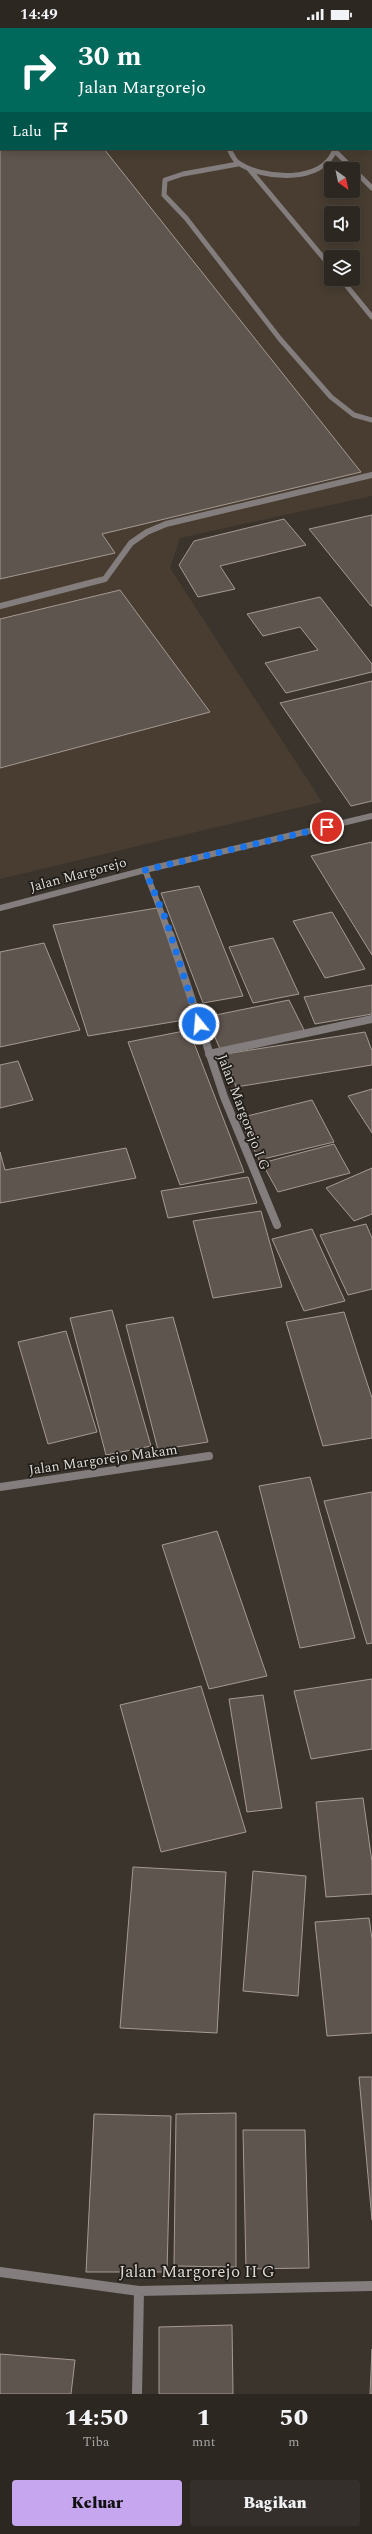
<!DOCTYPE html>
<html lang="id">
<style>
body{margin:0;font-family:Spectral,serif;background:#342f2a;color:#f1f3f6;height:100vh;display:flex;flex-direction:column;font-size:15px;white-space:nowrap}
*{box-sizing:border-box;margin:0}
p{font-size:13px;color:#a6a5a5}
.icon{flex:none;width:22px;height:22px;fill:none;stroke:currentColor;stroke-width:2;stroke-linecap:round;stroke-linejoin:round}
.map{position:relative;height:2366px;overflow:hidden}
.details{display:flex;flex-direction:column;background:#2c2721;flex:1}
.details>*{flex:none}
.top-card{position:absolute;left:0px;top:0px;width:372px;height:122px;box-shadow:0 2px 10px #0003,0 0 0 1px #48443f;background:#00695c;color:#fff;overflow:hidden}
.needle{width:26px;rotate:147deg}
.tools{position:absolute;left:324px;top:134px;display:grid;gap:8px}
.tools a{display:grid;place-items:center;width:36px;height:36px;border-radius:4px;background:#2c2721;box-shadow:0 2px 10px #0003,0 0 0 1px #48443f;font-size:20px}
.pin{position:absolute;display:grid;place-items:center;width:34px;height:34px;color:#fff;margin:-17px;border:2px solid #fff;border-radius:50%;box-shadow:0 1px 4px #0007}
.me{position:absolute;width:44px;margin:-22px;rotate:343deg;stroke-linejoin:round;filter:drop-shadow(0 0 3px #0008)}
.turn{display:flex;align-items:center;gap:14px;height:84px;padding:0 12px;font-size:18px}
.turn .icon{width:52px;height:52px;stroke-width:2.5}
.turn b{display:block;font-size:28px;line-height:34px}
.then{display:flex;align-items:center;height:38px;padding:0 12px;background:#0003;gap:8px;font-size:15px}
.eta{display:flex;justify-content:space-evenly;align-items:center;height:68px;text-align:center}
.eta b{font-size:24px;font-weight:800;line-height:28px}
.action{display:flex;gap:8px;margin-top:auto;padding:8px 12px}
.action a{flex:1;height:46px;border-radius:4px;background:#c7a6f0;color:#111;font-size:16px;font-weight:800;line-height:46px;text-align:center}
.action a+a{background:#342f2a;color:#f1f3f6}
.status{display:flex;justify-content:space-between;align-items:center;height:28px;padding:0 20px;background:#2c2721;direction:ltr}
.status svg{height:11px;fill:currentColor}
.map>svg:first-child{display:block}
.built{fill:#483d30;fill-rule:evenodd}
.building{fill:#5f554f;stroke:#a59a93}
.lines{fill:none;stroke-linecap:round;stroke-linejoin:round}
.lane-far1{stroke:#837d7d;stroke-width:5}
.lane{stroke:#837d7d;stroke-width:6}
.street-far2{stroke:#837d7d;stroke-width:6}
.street-far1{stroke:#837d7d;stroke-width:8}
.street{stroke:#837d7d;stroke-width:10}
.route{stroke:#1a73e8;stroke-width:7;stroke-dasharray:0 12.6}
.labels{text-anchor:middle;stroke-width:3.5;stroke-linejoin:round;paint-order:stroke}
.street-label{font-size:14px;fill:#dedad5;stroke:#201d19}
.near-street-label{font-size:17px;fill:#dedad5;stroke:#201d19}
</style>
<div class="status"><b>14:49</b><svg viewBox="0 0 49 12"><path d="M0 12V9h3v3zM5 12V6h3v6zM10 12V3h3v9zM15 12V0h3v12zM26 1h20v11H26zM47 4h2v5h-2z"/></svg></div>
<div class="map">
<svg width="372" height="2366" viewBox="0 0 372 2366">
<rect width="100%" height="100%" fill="#3b342c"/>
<path class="built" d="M0 0H372V468L180 510 170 540 322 774 0 851ZM1 1H371V121H1ZM331 141H353V163H331ZM331 185H353V207H331ZM331 229H353V251H331Z"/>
<path class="building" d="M0 64 1 121H104L361 444 102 506 115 525 0 551Z
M372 487V578H371L309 501Z
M284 491 306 517 220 538 235 561 198 569 179 537 194 513Z
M120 562 210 684 0 740V591Z
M320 569 372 636V644L286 665 265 635 318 622 300 599 263 608 247 586Z
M372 653V773L351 778 280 675Z
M372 814V927L311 828Z
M199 858 243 968 203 975 161 865Z
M157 880 196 990 88 1008 53 897Z
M332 884 365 941 325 950 293 893Z
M273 910 299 966 253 975 229 919Z
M44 915 80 1002 0 1019V924Z
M372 957V986L315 996 304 969Z
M289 972 305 1004 220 1021 206 989Z
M189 1002 244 1144 180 1157 128 1014Z
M365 1004 372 1023V1037L236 1059 225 1026Z
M18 1033 33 1072 0 1080V1037Z
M372 1061V1105L348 1068Z
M312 1072 334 1114 259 1132 239 1090Z
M334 1116 350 1145 278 1164 262 1135Z
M126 1120 136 1150 0 1175V1124L5 1142Z
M372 1140V1186L354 1193 326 1160Z
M248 1149 257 1175 168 1190 161 1163Z
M261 1183 282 1259 213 1270 193 1193Z
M366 1196 372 1210V1261L348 1267 320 1207Z
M312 1201 345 1273 304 1283 272 1211Z
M112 1282 151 1418 106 1427 70 1290Z
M344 1284 372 1370V1410L323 1418 286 1294Z
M173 1289 208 1414 158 1422 126 1297Z
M66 1303 97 1404 48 1416 18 1314Z
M310 1449 355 1610 300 1620 259 1458Z
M372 1464V1615L367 1616 324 1473Z
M217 1503 267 1648 209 1661 162 1517Z
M372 1651V1721L311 1731 294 1663Z
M201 1658 246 1804 161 1824 120 1677Z
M263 1667 282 1780 247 1784 229 1671Z
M363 1770 372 1834V1866L326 1869 316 1774Z
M133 1839 226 1844 217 2005 120 2000Z
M253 1843 306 1848 298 1968 243 1963Z
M369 1890 372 1911V2005L327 2008 315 1894Z
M359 2049H372V2192Z
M236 2085V2239L174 2238 176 2086Z
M94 2086 171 2088 167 2244H86Z
M243 2102H305L309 2240 246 2241Z
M232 2297 233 2366H159V2299Z
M372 2321V2366H370Z
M0 2326 75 2332 71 2366H0Z"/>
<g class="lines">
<path class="lane-far1" d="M119 1 124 0
M229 121C231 125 234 131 237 134 262 152 324 156 335 121
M335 123 372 160
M238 136 183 146 165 152 164 167 186 190 280 311 331 369 354 387 372 392
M249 141 331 239
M341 251 372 289"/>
<path class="lane" d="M0 578 105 551 131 515 147 504 166 496 372 447"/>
<path class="street-far2" d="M145 842 170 907
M0 880 145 842 372 788"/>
<path class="street-far1" d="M170 906 224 1069 277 1197
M209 1026 372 991
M0 1459 209 1428"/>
<path class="street" d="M0 2244 139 2263 372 2258
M137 2366 139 2263"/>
</g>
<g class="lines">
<path class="route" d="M199 996 166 892 145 842 327 799"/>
</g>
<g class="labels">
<g class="street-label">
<text transform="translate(78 846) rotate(-15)" y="5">Jalan Margorejo</text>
<text transform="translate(244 1084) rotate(69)" y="5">Jalan Margorejo I G</text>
<text transform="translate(103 1431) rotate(-8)" y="5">Jalan Margorejo Makam</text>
</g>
<g class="near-street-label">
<text x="197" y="2249">Jalan Margorejo II G</text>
</g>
</g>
</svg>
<div class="tools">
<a><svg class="needle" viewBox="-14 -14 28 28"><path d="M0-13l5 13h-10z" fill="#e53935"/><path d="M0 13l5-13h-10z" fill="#a6a5a5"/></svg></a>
<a><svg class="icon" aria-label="sound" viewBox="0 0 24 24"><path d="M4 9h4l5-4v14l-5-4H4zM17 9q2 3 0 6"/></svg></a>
<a><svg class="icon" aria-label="layers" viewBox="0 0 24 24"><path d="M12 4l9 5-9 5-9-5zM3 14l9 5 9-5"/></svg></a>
</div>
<div class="pin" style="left:327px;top:799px;background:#d93025"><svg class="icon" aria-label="arrive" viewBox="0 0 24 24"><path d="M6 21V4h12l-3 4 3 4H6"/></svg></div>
<svg class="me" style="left:199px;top:996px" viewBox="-20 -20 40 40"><circle r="17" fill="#1a73e8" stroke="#fff" stroke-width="3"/><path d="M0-11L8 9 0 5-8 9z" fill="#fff"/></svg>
<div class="top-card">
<div class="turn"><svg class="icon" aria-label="right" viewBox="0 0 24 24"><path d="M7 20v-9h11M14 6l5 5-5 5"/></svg><div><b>30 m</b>Jalan Margorejo</div></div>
<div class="then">Lalu<svg class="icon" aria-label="arrive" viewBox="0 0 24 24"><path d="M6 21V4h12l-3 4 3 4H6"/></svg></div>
</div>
</div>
<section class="details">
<div class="eta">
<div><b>14:50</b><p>Tiba</p></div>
<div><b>1</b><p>mnt</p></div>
<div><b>50</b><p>m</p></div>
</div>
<div class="action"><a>Keluar</a><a>Bagikan</a></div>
</section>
